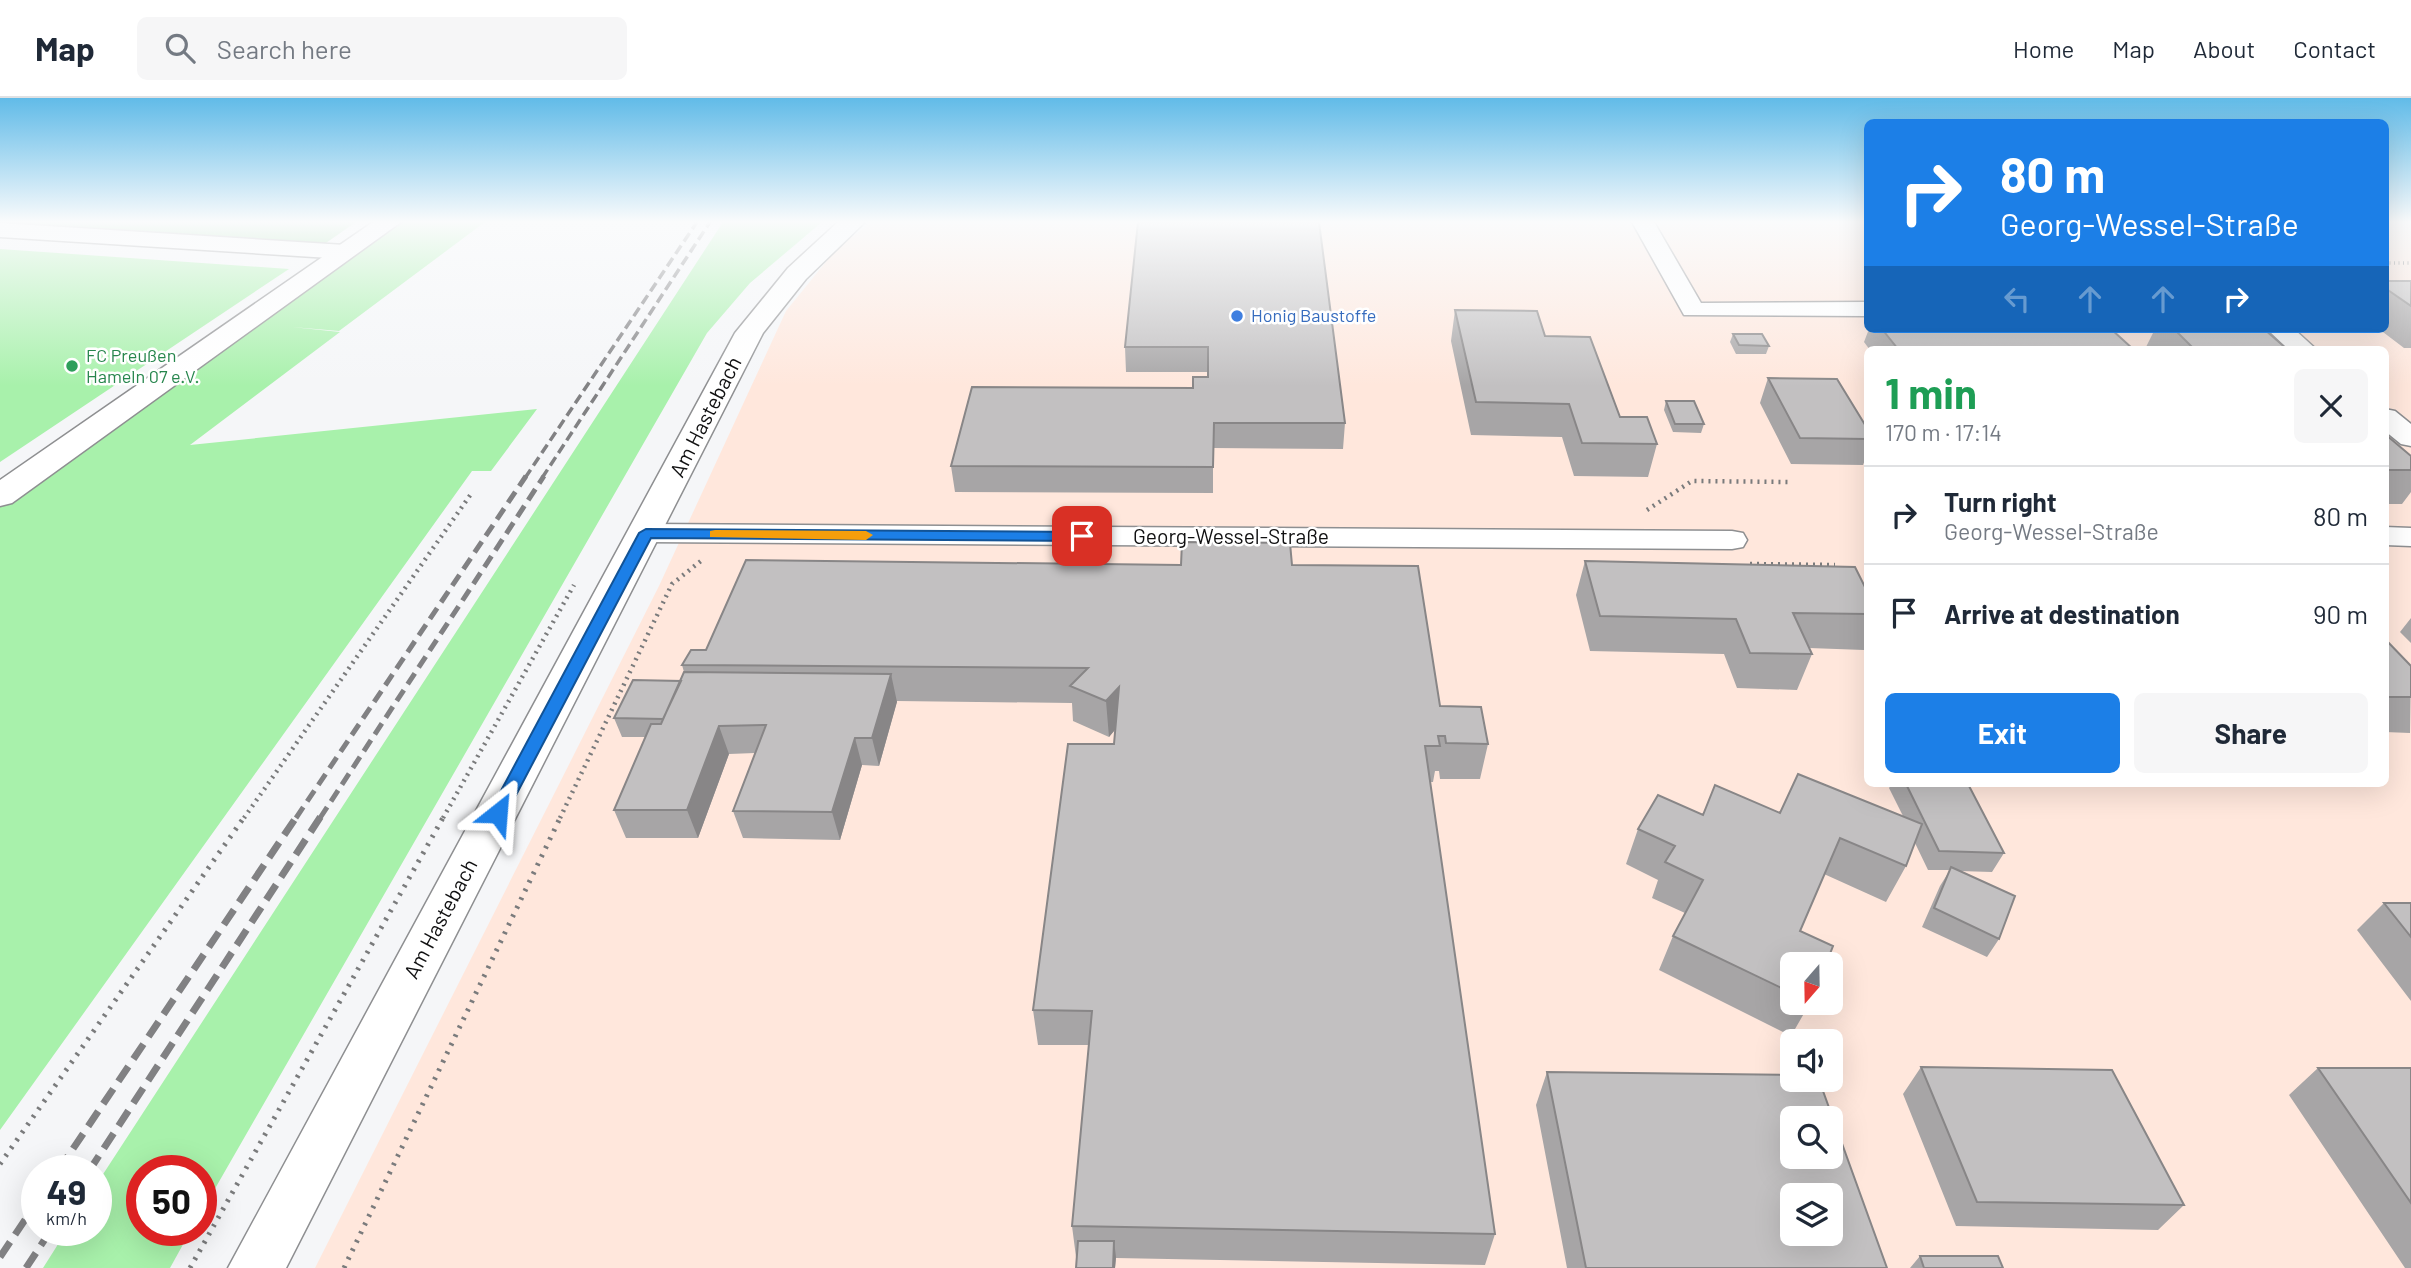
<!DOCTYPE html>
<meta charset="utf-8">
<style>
body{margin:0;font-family:Barlow,sans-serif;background:#f6f6f7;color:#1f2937;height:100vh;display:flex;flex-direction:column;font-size:26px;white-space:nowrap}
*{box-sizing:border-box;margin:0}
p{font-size:23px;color:#747a83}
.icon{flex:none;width:38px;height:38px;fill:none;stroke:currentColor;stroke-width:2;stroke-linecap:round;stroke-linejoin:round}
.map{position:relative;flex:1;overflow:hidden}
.sheet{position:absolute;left:1864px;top:248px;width:525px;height:441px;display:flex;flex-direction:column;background:#fff;border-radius:10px;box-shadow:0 7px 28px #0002}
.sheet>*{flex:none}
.guide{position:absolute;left:1864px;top:21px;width:525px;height:214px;border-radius:10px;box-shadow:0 7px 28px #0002;background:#1c7fe7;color:#fff;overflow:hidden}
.needle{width:46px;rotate:200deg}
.buttons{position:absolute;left:1780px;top:854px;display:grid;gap:14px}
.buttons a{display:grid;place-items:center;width:63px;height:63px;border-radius:10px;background:#fff;box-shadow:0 7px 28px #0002;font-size:35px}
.speed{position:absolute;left:21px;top:1057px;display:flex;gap:14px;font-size:35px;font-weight:700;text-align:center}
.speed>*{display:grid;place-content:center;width:91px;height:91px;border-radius:50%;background:#fff;box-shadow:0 7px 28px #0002;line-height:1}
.speed small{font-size:18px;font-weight:400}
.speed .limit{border:10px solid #d22;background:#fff;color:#111}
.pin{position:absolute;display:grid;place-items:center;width:60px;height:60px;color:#fff;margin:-30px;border-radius:14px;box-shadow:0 4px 10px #0006}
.me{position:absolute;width:77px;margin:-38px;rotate:28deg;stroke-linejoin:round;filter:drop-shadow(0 0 5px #0008)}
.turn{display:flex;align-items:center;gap:24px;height:147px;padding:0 21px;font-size:32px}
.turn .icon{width:91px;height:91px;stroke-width:2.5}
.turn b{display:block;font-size:49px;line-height:60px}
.lanes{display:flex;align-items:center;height:66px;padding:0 21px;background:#0003;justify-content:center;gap:35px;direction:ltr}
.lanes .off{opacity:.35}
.round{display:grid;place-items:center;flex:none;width:74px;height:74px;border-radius:10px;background:#f6f6f7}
.head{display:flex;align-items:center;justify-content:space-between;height:119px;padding:0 21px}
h1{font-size:42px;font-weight:700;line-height:52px;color:#1e9e55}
.cta{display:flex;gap:14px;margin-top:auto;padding:14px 21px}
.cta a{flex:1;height:80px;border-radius:10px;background:#1c7fe7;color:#fff;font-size:28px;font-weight:700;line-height:80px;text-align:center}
.cta a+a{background:#f6f6f7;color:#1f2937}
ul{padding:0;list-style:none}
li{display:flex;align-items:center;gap:21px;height:98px;padding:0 21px;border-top:2px solid #e0e1e3}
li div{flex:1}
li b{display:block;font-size:26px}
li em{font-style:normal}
header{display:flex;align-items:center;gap:42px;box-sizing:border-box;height:98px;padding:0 35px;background:#fff;border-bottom:2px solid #e0e1e3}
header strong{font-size:33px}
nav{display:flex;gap:38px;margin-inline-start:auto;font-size:24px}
.search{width:490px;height:63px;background:#f6f6f7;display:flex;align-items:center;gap:18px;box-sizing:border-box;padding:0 24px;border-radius:10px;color:#747a83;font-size:26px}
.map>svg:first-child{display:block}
.industrial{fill:#ffe7dc;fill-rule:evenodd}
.green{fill:#a8f1ab}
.forest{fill:#8dd991}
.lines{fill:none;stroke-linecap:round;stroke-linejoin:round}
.minor-casing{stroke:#8e8f91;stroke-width:3}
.major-casing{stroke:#8e8f91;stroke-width:3}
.path-far2{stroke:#7a7b7c;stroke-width:3.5;stroke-dasharray:1 3.5;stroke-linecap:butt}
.path-far1{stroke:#7a7b7c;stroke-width:4.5;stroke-dasharray:2 5;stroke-linecap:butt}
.path{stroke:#7a7b7c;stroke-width:5;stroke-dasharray:2.5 7;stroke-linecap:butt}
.minor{fill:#fff;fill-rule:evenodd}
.major{fill:#fff;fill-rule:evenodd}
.rail-far2{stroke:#818183;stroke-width:3.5;stroke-dasharray:10 5;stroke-linecap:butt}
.rail-far1{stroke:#818183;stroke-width:5;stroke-dasharray:13 7;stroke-linecap:butt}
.rail{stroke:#818183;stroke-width:7;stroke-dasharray:18 9;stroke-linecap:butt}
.wall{fill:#a7a5a6}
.shaded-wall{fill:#888687}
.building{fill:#c2c0c1;stroke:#888687;stroke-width:2;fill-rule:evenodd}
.route{fill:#1c7fe7;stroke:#125396;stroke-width:2}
.slow{fill:#f59e0b}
.shop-dot{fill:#3f7fe0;stroke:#fff;stroke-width:2.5}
.leisure-dot{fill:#2e9e5b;stroke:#fff;stroke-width:2.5}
.labels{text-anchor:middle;stroke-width:5;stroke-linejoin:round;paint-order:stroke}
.far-shop-label{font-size:18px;fill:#366cbe;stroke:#fff;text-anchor:start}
.far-leisure-label{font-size:18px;fill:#27864d;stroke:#fff;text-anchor:start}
.street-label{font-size:21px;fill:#101011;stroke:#fff}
</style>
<header>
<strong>Map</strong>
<div class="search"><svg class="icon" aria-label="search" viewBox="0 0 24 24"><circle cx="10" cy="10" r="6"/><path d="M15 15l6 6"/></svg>Search here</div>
<nav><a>Home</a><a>Map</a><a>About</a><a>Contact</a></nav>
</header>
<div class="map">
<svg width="2411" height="1170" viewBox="0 0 2411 1170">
<rect width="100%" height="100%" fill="#f5f6f8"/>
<path class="industrial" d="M872 124H1867V231H2385V124H2411V1170H315L659 488 786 213 838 149ZM1867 252H2385V686H1867ZM1792 866H1830V905H1792ZM1792 943H1830V982H1792ZM1792 1020H1830V1059H1792ZM1792 1097H1830V1136H1792Z"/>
<path class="green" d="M391 124H485L339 233 292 229 340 234 190 347 537 311 491 373H472L0 1032V398Z
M723 124H822L750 185 707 235 201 1115V1073H142V1132H191L170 1170H43L67 1132H96V1087Z
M0 151 289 171 0 364Z"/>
<path class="forest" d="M0 124H356L323 147 0 127Z"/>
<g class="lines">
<g class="minor-casing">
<path id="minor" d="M1632 124H1654L1701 205 1867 204V218L1684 217Z
M0 125 345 147 356 154 345 161 0 139Z
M2267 231H2294L2317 252H2289Z
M2385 311 2395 313 2411 326V348L2401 346 2385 333Z
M646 426 1732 433 1743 435 1747 442 1743 449 1732 451 646 444 635 442 631 435 635 428Z
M2385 429 2411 430V448L2385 447Z"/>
</g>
<g class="major-casing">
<path id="major" d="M373 124H401L12 405 0 408V382Z
M838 124H865L806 181 763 235 286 1170H228L735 235 788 170Z"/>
</g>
<path class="path-far2" d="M2385 165H2411"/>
<path class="path-far1" d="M1647 412 1692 383 1789 384
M1750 466 1835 467
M244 720 471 396
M443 720 574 487
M560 720 672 486 702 462"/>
<path class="path" d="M0 1066 245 718
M190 1170 444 718
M344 1170 561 718"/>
<use href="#minor" class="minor"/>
<use href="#major" class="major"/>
<path class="rail-far2" d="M525 380 697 124
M542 380 710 124"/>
<path class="rail-far1" d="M296 720 526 378
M320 720 544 378"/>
<path class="rail" d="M58 1073 297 718
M89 1073 321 718
M0 1159 37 1104
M26 1170 51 1132"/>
</g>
<path class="wall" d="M1138 124 1345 325 1343 351 1213 350V395L955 394 951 368 1193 290 1208 279V274H1126L1125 249Z
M2385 183H2411V250H2404L2379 231H2385Z
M1455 212 1545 238 1620 319 1657 346 1648 379 1574 378 1562 339 1471 337 1451 243Z
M1869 231H2111L2133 251 1870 252 1864 244Z
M2155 231H2264L2288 252H2146L2145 251Z
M1733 236 1769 248 1766 256H1736L1730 244Z
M1768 280 1867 330V357L1863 367 1791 366 1760 305Z
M1666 303 1704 326 1701 335 1673 334 1664 312Z
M2385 336 2411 358V394L2402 406H2385Z
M1585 463 1867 493V544L1864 552 1809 550 1812 556 1797 592 1737 590 1724 556 1590 553 1576 497Z
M1181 467H1292L1440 608 1488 646 1480 681H1440L1439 673H1435L1433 684H1430L1495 1136 1485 1167 1116 1160 1115 1170H1076V1159L1072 1128 1089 947H1038L1033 912 1114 646 1115 631 1109 639 1073 623 1072 605 897 603 879 668 862 667 840 742 743 740 733 713 755 655 729 656 698 740H626L614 712 646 639H622L614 620 680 583 684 574 682 567 706 552Z
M2411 520V545L2400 534Z
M2385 541 2411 568 2410 635 2385 634Z
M1892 686H1968L2004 755 1992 774 1959 773 1999 841 1987 859 1922 829 1940 788 1950 772H1928L1915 745 1906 768 1886 804 1824 776 1800 833 1792 866V905H1810L1791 938 1659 872 1673 838 1685 815 1652 800 1658 782 1626 766 1638 731 1703 717 1780 715 1903 718 1889 690Z
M2384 805H2411V903L2357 832Z
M1921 969 2184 1107 2158 1132 1956 1128 1903 996Z
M2318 970H2411V1170H2405L2289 997Z
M1547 974 1887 1170H1567L1536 1007Z
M1920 1158 2003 1170H1910Z"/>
<path class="shaded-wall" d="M891 576 897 604 879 668 872 640Z
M1119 589 1121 625 1109 639 1106 603Z
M719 628 729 656 698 740 687 712Z
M855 640 862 667 840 742 832 714Z
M1114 1143 1116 1159 1115 1170H1113Z"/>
<path class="building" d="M1138 124H1319L1345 325H1214L1213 369 951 368 972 289 1193 290V279H1208V249H1125Z
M2385 183H2411V208L2385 190Z
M1455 212 1537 213 1545 238 1590 239 1620 319H1647L1657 346 1582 345 1569 306 1476 304Z
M1882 231H2111L2133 251H1898Z
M2174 231H2264L2288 252H2195Z
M1733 236H1762L1769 248 1739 247Z
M1892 251 1962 252H1893Z
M1768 280 1837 281 1867 330V341L1800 340Z
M1666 303H1694L1704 326H1675Z
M2385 336 2411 358V372H2385Z
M1182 444 1290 445 1292 467 1418 468 1440 608 1481 609 1488 646 1446 645 1445 638H1438L1440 648H1425L1495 1136 1072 1128 1092 913 1033 912 1068 646H1114L1119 589 1106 603 1070 588 1088 570 682 567 691 552H706L746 462 1181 467Z
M1585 463 1855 469 1867 493V516L1793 515 1812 556 1750 555 1736 521 1600 518Z
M2385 541 2411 568V599H2385Z
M684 574 891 576 872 640H855L832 714 733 713 766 627 719 628 687 712H614L651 626H661Z
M633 582 681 583 663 621 614 620Z
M1798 676 1922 726 1906 768 1840 740 1800 833 1833 848 1826 866H1792V895L1673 838 1703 782 1665 764 1675 748 1638 731 1658 697 1703 717 1715 687 1780 715Z
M1906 686H1968L2004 755 1939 753Z
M1951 769 2015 798 1999 841 1934 810Z
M2384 805H2411V839Z
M1921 969 2112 972 2184 1107 1977 1104Z
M2318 970H2411V1105Z
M1547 974 1792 977V982H1819L1887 1170H1586ZM1792 1020H1830V1059H1792ZM1792 1097H1830V1136H1792Z
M1078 1143H1114L1113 1170H1076Z
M1920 1158H1998L2003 1170H1924Z"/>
<linearGradient id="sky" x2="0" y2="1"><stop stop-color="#61bbe8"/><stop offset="0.43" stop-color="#fafbfc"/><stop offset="1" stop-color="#fafbfc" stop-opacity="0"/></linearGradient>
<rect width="2411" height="288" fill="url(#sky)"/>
<path class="route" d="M646 431 1082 434 1089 438 1082 443 651 440 504 720H491L489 715 639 435Z"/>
<path class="slow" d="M715 432 866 433 873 437 866 442 710 439V433Z"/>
<circle class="shop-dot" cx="1237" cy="218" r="7"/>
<circle class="leisure-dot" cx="72" cy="268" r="7"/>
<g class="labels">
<g class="far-shop-label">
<text x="1251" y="224">Honig Baustoffe</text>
</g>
<g class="far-leisure-label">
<text x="86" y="264">FC Preußen<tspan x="86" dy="21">Hameln 07 e.V.</tspan></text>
</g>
<g class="street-label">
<text transform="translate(706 319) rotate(-63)" y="7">Am Hastebach</text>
<text x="1231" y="446">Georg-Wessel-Straße</text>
<text transform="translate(441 821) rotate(-62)" y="7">Am Hastebach</text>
</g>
</g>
</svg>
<div class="buttons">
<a><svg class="needle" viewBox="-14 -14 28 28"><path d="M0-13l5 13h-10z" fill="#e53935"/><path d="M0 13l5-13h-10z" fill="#747a83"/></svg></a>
<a><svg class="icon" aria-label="sound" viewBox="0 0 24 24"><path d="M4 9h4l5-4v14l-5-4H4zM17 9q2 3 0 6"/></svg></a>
<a><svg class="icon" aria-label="search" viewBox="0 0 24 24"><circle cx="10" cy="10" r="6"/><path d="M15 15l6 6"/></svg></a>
<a><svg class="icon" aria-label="layers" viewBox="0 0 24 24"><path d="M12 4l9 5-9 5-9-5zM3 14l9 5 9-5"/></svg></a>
</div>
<div class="speed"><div>49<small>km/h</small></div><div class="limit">50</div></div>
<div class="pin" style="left:1082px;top:438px;background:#d93025"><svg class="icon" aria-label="arrive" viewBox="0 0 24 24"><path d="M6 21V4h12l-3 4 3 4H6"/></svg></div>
<svg class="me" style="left:498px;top:715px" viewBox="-20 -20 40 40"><path d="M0-17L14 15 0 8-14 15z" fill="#1c7fe7" stroke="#fff" stroke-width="4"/></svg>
<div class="guide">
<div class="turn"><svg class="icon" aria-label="right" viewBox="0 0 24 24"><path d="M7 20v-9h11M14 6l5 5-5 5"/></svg><div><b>80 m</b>Georg-Wessel-Straße</div></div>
<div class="lanes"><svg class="icon off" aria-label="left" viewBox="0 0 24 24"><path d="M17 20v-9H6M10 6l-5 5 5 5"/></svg><svg class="icon off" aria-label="ahead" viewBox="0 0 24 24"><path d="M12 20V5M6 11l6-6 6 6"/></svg><svg class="icon off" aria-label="ahead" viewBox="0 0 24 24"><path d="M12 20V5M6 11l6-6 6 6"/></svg><svg class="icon" aria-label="right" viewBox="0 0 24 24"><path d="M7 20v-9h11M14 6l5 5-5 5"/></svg></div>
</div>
<section class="sheet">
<div class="head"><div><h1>1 min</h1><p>170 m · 17:14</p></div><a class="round"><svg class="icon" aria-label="close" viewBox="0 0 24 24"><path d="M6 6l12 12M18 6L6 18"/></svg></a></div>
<ul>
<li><svg class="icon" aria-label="right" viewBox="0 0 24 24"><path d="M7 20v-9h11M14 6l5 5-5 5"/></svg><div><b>Turn right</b><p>Georg-Wessel-Straße</p></div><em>80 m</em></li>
<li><svg class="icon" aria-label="arrive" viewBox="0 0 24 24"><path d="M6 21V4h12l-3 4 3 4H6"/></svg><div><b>Arrive at destination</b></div><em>90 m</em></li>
</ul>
<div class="cta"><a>Exit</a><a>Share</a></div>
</section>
</div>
